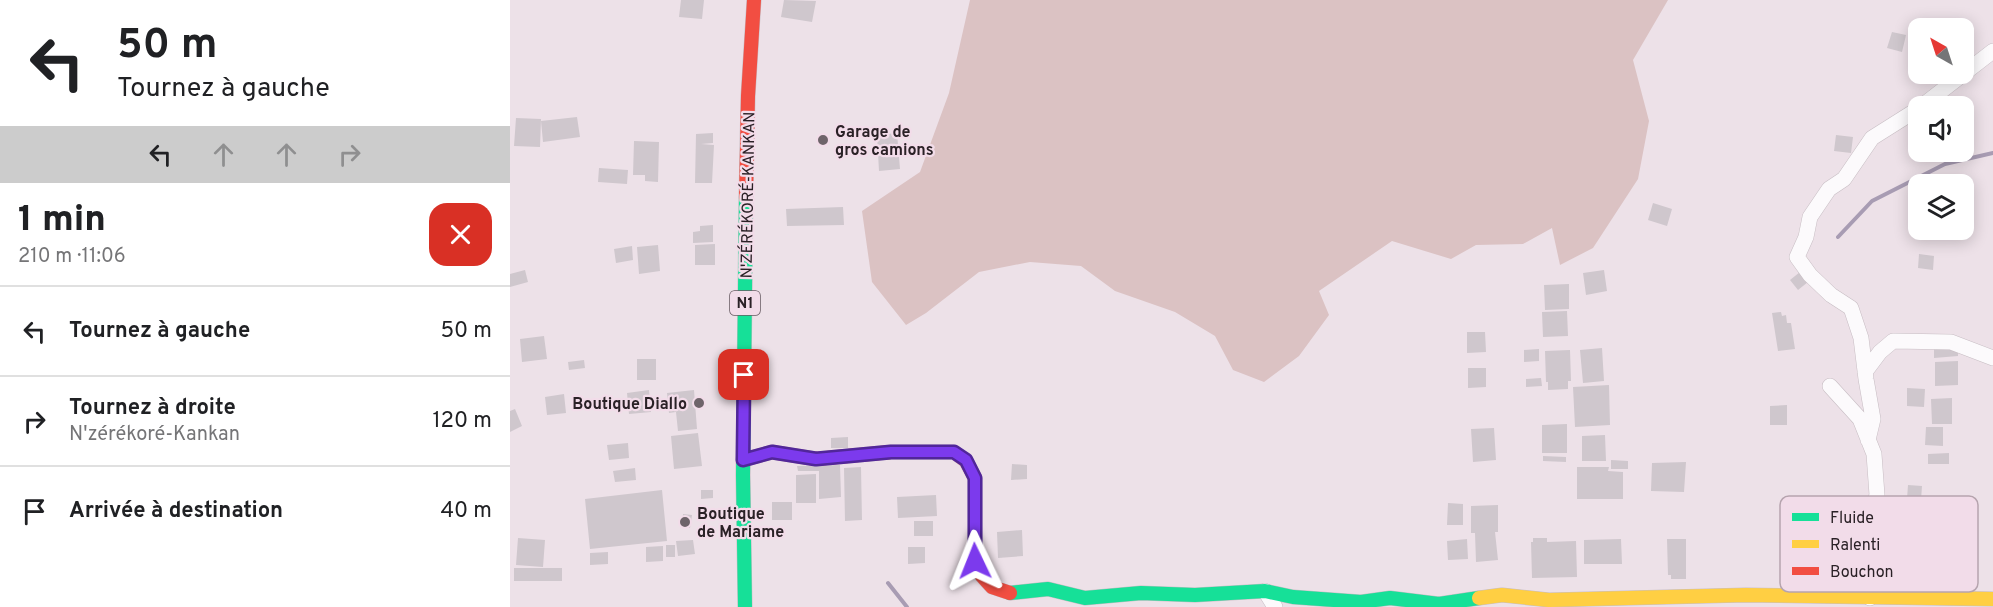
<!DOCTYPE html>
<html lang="fr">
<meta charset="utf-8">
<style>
body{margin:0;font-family:Overpass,sans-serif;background:#f2f2f2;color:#202124;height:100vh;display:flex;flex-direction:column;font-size:22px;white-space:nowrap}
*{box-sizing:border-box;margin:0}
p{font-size:20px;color:#757577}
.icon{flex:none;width:33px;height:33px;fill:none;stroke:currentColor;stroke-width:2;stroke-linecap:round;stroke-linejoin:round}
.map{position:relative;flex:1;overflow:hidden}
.panel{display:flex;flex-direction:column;background:#fff;width:510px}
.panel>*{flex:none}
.top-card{background:#fff;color:#202124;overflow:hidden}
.needle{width:39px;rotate:321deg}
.fabs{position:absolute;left:1398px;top:18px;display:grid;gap:12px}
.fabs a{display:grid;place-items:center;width:66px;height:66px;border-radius:12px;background:#fff;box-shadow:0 3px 15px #0003;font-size:30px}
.pin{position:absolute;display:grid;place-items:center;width:51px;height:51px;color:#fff;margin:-26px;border-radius:12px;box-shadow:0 3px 9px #0006}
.me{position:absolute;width:66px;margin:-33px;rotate:358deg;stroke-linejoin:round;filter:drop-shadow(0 0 4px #0008)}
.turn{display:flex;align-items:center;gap:21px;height:126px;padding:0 18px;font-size:27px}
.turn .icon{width:78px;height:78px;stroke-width:2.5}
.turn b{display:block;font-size:42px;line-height:51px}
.lanes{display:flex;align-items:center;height:57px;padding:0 18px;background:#0003;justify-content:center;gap:30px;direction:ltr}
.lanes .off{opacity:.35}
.round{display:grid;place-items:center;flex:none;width:63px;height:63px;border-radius:18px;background:#f2f2f2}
.summary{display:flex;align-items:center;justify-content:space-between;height:102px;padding:0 18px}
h1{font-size:36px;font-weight:800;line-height:45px}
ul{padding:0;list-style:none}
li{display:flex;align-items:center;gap:18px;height:90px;padding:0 18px;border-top:2px solid #e0e0e0}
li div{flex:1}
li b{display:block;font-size:22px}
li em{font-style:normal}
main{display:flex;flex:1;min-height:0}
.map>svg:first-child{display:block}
.green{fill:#dbc2c3}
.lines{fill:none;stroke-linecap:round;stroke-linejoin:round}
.stream{stroke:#a89cb3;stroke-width:4}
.building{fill:#cfc7cd}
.street-casing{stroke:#c7bdc3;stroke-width:16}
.fast-casing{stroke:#c7bdc3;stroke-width:15}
.slow-casing{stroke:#c7bdc3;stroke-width:15}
.jam-casing{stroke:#c7bdc3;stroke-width:15}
.street{stroke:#fcfafc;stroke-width:15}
.fast{stroke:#16e098;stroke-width:14}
.slow{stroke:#ffcf43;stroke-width:14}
.jam{stroke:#f24e42;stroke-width:14}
.route-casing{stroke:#51269a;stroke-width:15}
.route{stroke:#7c3aed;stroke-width:10}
.poi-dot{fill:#6e646a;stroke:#f2dce9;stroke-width:2}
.labels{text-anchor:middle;stroke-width:4.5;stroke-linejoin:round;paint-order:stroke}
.shield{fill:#f2dce9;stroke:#665960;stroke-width:1.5}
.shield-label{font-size:15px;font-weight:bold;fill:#2a2126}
.poi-label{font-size:16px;font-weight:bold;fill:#2a2126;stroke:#f2dce9;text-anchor:start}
.street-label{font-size:16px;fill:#2a2126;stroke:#f2dce9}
.key{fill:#f2dce9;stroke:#b6a4ae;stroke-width:1.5}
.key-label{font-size:16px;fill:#2a2126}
</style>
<main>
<section class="panel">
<div class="top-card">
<div class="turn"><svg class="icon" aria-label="left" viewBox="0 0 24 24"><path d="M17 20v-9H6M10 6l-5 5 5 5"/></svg><div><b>50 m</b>Tournez à gauche</div></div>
<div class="lanes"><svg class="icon" aria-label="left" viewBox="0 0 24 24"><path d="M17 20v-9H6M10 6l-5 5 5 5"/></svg><svg class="icon off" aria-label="ahead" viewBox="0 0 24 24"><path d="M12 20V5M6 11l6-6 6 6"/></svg><svg class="icon off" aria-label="ahead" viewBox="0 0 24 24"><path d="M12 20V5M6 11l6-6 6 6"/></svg><svg class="icon off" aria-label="right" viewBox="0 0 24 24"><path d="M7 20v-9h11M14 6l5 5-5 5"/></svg></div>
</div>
<div class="summary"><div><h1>1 min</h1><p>210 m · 11:06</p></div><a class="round" style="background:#d93025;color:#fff"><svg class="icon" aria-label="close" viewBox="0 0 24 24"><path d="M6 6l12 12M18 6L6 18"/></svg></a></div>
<ul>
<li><svg class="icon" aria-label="left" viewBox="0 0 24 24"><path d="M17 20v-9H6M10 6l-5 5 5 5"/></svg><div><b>Tournez à gauche</b></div><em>50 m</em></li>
<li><svg class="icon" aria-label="right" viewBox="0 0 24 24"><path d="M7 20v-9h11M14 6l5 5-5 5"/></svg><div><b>Tournez à droite</b><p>N'zérékoré-Kankan</p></div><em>120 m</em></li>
<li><svg class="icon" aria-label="arrive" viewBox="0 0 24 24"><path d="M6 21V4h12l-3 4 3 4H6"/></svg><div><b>Arrivée à destination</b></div><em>40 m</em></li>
</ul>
</section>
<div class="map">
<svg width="1483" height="607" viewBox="0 0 1483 607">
<rect width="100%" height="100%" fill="#ede1e8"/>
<path class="green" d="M460 0H1158L1123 60 1139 121 1128 179 1083 248 1050 265 1042 228 1013 244 966 245 941 259 882 241 809 291 819 315 789 356 754 382 723 370 705 336 665 312 605 291 571 266 520 262 469 272 416 313 396 325 362 282 352 211 410 172 439 93Z"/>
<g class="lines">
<path class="stream" d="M1328 237 1362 201 1435 164 1483 153
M378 583 397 607"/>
</g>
<path class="building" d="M171 0H194L192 19 169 17Z
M274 0 306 1 302 22 271 17Z
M1382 32 1396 35 1392 52 1377 48Z
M67 117 70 137 33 142 31 121Z
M6 118 31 119 30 147 4 146Z
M203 133V143L191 144 204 145 202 183H185L186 134Z
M387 133 390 169 369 171 367 135Z
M1326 135 1343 137 1341 153 1324 151Z
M124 141 149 142 148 182 135 181V175H123Z
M89 168 118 170 117 184 88 182Z
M1143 203 1162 209 1157 226 1138 220Z
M333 207 334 225 277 226 276 209Z
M203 225V242L183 243V232L190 231V226Z
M205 244V265H185V245Z
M148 245 150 271 129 274 127 247Z
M122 246 123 260 106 263 104 249Z
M1409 254 1424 256 1423 270 1408 268Z
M15 270 18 282 0 287V274Z
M1094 270 1097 291 1076 295 1073 273Z
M1290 272 1298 282 1288 290 1280 280Z
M1059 284V309L1035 310 1034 285Z
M1057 311 1058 336 1033 337 1032 312Z
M1271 312 1272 316 1276 315 1277 323H1281L1285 349 1268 351 1262 313Z
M957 332H975L976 352 957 353Z
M34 336 37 359 12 362 10 339Z
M1092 348 1094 381 1073 383 1070 350Z
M1448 348V356L1424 358V349Z
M1029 349V361L1014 362V350Z
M1060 350 1061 381H1058V389L1038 390V382H1036L1035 351Z
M127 359H146V380H127Z
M74 360 75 368 59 370 58 362Z
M1448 361V385L1425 386V362Z
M958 368H976V387L958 388Z
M1031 378 1032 386 1016 387V379Z
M1099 385 1100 425 1065 427 1063 387Z
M1397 388 1415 389 1414 407 1397 406Z
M139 390 141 412 119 414 117 393Z
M184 390 187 429 168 431 166 412 159 413 157 393Z
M54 394 56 413 37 415 35 397Z
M1442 398V424H1422L1421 399Z
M1277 405V425H1260V406Z
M5 409 12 426 0 432V411Z
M1057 424V453H1032V425Z
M1416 427H1433V446L1415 445Z
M984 428 986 460 963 462 961 429Z
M188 433 192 466 164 469 161 436Z
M1095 435 1096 461H1072V436Z
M338 437V448H321V438Z
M118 443 119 458 99 460 97 445Z
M1439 453V464H1418V454Z
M1033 456 1056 457V462L1033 461Z
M1101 460 1118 461V469H1101Z
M1176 462 1174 492 1141 491 1142 463Z
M502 464 517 465V479L501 480Z
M330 465 331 497 309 499V471H288L287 466Z
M351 467 352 520 335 521 334 468Z
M1067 467H1099L1098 471 1113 472V499H1067Z
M125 468 126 480 105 482 103 471Z
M306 474V503H286V475Z
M1398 485 1412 486 1411 500 1397 499Z
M152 490 157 541 80 549 75 499Z
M191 490H203V498L191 499Z
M426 495 427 516 388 518 387 497Z
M262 502H282V520H262Z
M938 503 953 504V525H937Z
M988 505V532H985L988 560 966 562 965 533H961V506Z
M173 514 182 515 180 528 172 527Z
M404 521H423V536H404Z
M512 530 513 556 488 558 487 532Z
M8 538 35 540 33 567 6 565Z
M1023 538H1037V542L1066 541 1067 577 1022 578 1021 542H1023Z
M957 539 958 559 938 560 937 541Z
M1111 539 1112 564H1074V540Z
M1157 539H1176V579H1161V575H1158Z
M183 540 185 554 168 556 166 541Z
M156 545H165V557H156Z
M153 546V561L136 562V547Z
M398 547H415V563L398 564Z
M98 552V564L80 565V553Z
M4 568H52V581H4Z"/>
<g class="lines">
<g class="street-casing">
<path id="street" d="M1412 106 1483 51
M1355 372 1370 352 1383 341 1441 342 1483 358
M1320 386 1350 419 1364 454 1367 495 1357 526 1360 598
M1358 440 1363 419 1356 379 1351 338 1341 308 1321 295 1300 275 1287 257 1296 237 1300 217 1319 189 1334 179 1362 138 1408 109
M755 591 765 607"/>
</g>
<g class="fast-casing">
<path id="fast" d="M500 593 538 589 575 598 631 593 685 595 755 591 783 597 851 602 880 598 929 604 969 598
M235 607 233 475 236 197"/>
</g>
<g class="slow-casing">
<path id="slow" d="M969 598 992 595 1039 600 1236 595 1483 599"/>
</g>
<g class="jam-casing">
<path id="jam" d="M236 197 238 96 244 0
M233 460 262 452 306 459 381 452H444L456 461 465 478V561L472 576 482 587 500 593"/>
</g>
<use href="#street" class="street"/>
<use href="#fast" class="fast"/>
<use href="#slow" class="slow"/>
<use href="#jam" class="jam"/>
</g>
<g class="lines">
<g class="route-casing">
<path id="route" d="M234 375 233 460 262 452 306 459 381 452H444L456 460 465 478V561"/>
</g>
<use href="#route" class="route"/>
</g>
<g class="poi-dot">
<circle cx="313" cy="140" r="6"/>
<circle cx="189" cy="403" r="6"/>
<circle cx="175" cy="522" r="6"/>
</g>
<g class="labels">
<rect class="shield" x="220" y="291" width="30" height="24" rx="4.5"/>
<g class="shield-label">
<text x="235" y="308">N1</text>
</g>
<g class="poi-label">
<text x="325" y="137">Garage de<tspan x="325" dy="18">gros camions</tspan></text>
<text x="177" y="409" text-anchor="end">Boutique Diallo</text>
<text x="187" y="519">Boutique<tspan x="187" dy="18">de Mariame</tspan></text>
</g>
<g class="street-label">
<text transform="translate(237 195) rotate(-89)" y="6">N'ZÉRÉKORÉ-KANKAN</text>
</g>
</g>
<rect x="1270" y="496" width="198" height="96" rx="9" class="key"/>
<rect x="1282" y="513" width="27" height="8" fill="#16e098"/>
<rect x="1282" y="540" width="27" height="8" fill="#ffcf43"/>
<rect x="1282" y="567" width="27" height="8" fill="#f24e42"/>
<g class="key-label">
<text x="1320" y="523">Fluide</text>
<text x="1320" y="550">Ralenti</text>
<text x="1320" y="577">Bouchon</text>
</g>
</svg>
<div class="fabs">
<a><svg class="needle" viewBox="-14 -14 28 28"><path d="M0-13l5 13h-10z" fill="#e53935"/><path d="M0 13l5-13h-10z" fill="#757577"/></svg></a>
<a><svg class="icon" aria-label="sound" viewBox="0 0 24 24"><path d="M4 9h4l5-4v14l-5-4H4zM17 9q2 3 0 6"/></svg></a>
<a><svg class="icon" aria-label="layers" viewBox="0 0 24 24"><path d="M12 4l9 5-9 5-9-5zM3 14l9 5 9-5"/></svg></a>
</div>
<div class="pin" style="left:234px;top:375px;background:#d93025"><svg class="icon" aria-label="arrive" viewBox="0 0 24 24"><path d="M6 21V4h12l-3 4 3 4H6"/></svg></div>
<svg class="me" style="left:465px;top:561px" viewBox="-20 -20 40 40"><path d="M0-17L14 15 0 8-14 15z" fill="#7c3aed" stroke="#fff" stroke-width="4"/></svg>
</div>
</main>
